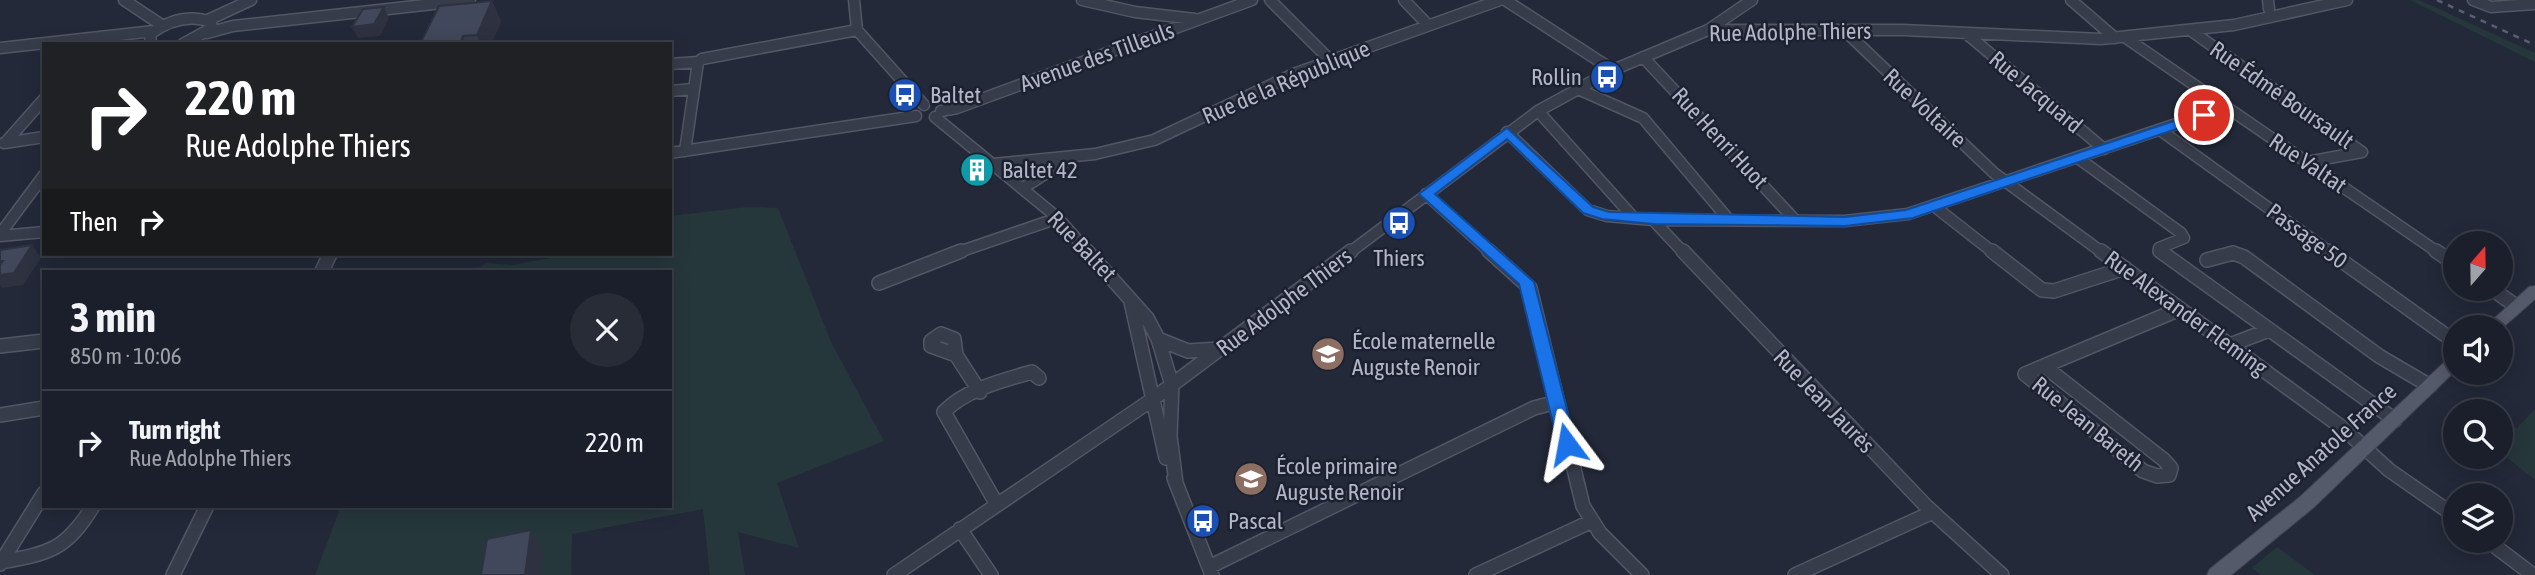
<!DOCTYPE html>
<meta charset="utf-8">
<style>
body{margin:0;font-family:"Asap Condensed",sans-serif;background:#272c37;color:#f1f3f6;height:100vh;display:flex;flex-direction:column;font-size:26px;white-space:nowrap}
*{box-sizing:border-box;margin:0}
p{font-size:23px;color:#9fa2a9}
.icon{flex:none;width:38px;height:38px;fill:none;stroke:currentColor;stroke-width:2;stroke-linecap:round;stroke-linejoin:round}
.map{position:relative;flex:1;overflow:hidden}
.details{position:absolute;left:42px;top:270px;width:630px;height:238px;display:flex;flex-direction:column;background:#1a1f2b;border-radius:0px;box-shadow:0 4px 18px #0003,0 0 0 2px #383d47}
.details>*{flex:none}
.guide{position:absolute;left:42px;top:42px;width:630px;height:214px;border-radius:0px;box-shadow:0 4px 18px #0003,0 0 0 2px #383d47;background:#202124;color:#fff;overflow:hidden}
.needle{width:46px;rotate:20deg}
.tools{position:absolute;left:2443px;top:231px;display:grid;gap:14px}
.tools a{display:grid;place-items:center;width:70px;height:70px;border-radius:50%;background:#1a1f2b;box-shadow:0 4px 18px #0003,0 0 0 2px #383d47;font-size:35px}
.pin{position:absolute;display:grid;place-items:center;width:60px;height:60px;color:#fff;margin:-30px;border:4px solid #fff;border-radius:50%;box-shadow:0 2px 7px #0007}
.me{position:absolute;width:77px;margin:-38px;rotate:347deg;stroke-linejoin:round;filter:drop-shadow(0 0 5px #0008)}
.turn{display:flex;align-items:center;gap:24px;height:147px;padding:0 28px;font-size:32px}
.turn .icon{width:91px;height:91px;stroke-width:2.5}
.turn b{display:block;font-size:49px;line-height:60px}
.then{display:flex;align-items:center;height:66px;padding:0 28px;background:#0003;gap:14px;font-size:26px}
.round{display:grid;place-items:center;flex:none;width:74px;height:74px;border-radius:37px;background:#272c37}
.head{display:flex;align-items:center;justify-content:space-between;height:119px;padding:0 28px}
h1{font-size:42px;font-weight:700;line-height:52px}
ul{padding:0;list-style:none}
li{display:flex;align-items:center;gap:21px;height:105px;padding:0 28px;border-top:2px solid #383d47}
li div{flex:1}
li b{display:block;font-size:26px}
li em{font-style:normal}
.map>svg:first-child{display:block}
.green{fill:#26373c}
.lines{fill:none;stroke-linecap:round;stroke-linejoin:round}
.minor-far1-casing{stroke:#525665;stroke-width:13}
.minor-casing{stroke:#525665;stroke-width:16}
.major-casing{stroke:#404553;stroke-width:2}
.minor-far1{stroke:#373c4a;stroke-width:10}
.minor{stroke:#373c4a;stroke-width:13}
.major{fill:#555a6a;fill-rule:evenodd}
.rail{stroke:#595f71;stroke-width:2.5;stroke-dasharray:6 6;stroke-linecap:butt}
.wall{fill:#393e4e}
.shaded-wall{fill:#2e3240}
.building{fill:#42485b;stroke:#2e3240;stroke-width:2}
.route{fill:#1a73e8;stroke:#114b97;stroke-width:2}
.labels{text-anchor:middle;stroke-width:5;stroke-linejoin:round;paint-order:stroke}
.street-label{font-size:23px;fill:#b2b6c6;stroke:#1c212f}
.poi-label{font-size:23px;fill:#b2b6c6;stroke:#1c212f;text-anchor:start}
</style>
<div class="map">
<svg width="2535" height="575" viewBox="0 0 2535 575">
<rect width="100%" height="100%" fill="#232939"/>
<path class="green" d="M2410 0H2419L2535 53V62Z
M748 207 778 208 831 342 884 441 777 483 799 548 738 532 745 575H710L703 509 572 534 571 575H315L341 506H670V271H441L481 267 486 263 512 265 572 254H670V216Z
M2535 409V480L2501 453V425L2517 428Z
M2277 547 2315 575H2261L2252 568Z"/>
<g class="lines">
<g class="minor-far1-casing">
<path id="minor-far1" d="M124 0 163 26
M854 0 857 30 924 105
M1082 0 1135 12 1195 19
M1270 0 1330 60
M1404 0 1428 25
M1505 0 1613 70
M2071 0 2115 38
M2268 0 2269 9
M2473 0 2491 7 2535 4
M208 20 251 0
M1708 30 1752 0
M2190 30 2362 152 2307 162
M1845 31 1994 173 2103 253
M207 33 233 26 470 0
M1968 35 2104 149
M2126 38 2439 253
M151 44 150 34C168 21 189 14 211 22L212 28 183 44
M0 48 154 31
M1643 57 1796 221
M670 64 698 62
M1578 89 1643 118 1729 220
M670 91 693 89
M941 111 957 108 1252 0
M1538 111 1634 218
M935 117 1058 218 1089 253
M2160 130 2331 253
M1507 132 1588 210 1607 216 1653 220 1845 221 1908 214 2227 107
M4 143 44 137
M5 143 44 99
M685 151 698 62 702 59 857 30
M670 153 916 116
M2078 158 2181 233 2184 238 2159 248 2161 253
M993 164 1095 154 1154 140 1296 73 1500 0
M1023 188 1067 160
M1426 194 1491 253
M1934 206 1994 253
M1653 220 1684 253
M0 234 44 175
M0 236 44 232
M956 253 1058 218
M1349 253 1538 111 1613 70 1708 30H1903L2101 39 2234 25 2347 0"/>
</g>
<g class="minor-casing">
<path id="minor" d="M1087 251 1147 318 1158 339 1172 385 1170 436 1176 483
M1489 251 1530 288 1583 506 1600 533 1642 575
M1683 251 1926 506 2002 575
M1992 251 2042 290 2054 291 2125 268
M2101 251 2344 429 2389 470 2455 516
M2160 251 2395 420
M2328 251 2455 342
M2436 251 2455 264
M2207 260 2233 253 2244 257 2379 356 2430 386
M322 271 330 254
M879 283 961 251
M2492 289 2516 306
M1131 302 1166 458
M941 334 954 339 956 355 931 346V341Z
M1158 339 1188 351 1219 349
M2230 345 2269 330
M0 346 44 341
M956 355 980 392
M2044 366 2164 460 2171 468 2169 475 2157 476 2143 471 2025 374Z
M2044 366 2180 309
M0 415 44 408
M1174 478 1212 575
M996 503 944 412C964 390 1004 380 1032 372L1039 378
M960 529 991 575
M2488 541 2533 575
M1 562C50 553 66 550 93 506
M0 564 44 493
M1209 567 1534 408 1557 402
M173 575 207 506
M894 575 1153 399 1351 251
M1476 575 1590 522
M1795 575 1933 512"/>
</g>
<g class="major-casing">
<path id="major" d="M2535 286V299L2501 329 2485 327 2529 287Z
M2455 356V371L2314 507 2231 575H2207L2210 569 2300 497 2449 358Z"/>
</g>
<use href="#minor-far1" class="minor-far1"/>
<use href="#minor" class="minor"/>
<use href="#major" class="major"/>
<path class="rail" d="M2437 0 2535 45"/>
</g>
<path class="wall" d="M492 1 501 22 491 44H420Z"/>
<path class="shaded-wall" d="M492 1 501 22 491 44H480L477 35Z
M384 7 389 18 380 36 358 38 352 27Z
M463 36 466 44H462L461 41Z
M32 245 41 258 23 285 2 288 0 285V275Z
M531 530 544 555 541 575H525Z"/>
<path class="building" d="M492 1 477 35 463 36 461 41 420 44 439 6Z
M384 7 374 24 352 27 363 9Z
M32 245 14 273 0 275V265L3 261H0V250Z
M531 530 525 575H481L487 539Z"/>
<path class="route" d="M2204 111 2211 115 2209 118 1913 218 1845 226 1653 224 1602 219 1583 213 1507 139 1435 194 1534 282 1576 444 1567 450 1558 444 1519 284 1419 194 1507 128 1593 207 1609 212 1845 217 1906 210Z"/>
<defs>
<g id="bus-disc" transform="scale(1.75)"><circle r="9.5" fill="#1a4fb4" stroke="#1c212f"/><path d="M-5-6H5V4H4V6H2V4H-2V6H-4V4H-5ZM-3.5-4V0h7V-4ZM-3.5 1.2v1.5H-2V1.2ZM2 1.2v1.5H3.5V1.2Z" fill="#fff"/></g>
<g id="building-disc" transform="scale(1.75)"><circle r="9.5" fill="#0f9aa8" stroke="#1c212f"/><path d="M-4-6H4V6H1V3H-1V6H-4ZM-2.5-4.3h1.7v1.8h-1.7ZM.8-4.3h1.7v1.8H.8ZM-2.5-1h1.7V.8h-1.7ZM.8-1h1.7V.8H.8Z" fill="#fff"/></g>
<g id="school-disc" transform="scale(1.75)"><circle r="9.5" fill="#8d6e63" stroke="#1c212f"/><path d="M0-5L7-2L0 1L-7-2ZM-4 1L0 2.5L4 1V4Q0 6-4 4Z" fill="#fff"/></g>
</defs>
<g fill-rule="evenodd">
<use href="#bus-disc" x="1607" y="77"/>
<use href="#bus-disc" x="905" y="95"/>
<use href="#building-disc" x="977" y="170"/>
<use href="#bus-disc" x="1399" y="223"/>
<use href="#school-disc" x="1328" y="354"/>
<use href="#school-disc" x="1251" y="479"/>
<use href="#bus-disc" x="1203" y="521"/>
</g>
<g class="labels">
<g class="street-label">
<text transform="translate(1790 32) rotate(-1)" y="8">Rue Adolphe Thiers</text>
<text transform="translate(1097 57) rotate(-20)" y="8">Avenue des Tilleuls</text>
<text transform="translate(1286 82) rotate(-23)" y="8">Rue de la République</text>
<text transform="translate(2036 92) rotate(40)" y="8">Rue Jacquard</text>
<text transform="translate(2282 95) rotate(35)" y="8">Rue Édmé Boursault</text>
<text transform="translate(1925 108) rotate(43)" y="8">Rue Voltaire</text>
<text transform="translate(1720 138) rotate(47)" y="8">Rue Henri Huot</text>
<text transform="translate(2308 163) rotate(34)" y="8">Rue Valtat</text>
<text transform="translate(2307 236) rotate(36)" y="8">Passage 50</text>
<text transform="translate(1082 246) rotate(46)" y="8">Rue Baltet</text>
<text transform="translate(1284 302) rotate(-37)" y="8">Rue Adolphe Thiers</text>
<text transform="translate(2186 313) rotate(36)" y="8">Rue Alexander Fleming</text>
<text transform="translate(1824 401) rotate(46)" y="8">Rue Jean Jaurès</text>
<text transform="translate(2088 424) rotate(39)" y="8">Rue Jean Bareth</text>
<text transform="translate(2321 452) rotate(-42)" y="8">Avenue Anatole France</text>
</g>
<g class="poi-label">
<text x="1582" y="85" text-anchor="end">Rollin</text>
<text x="930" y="103">Baltet</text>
<text x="1002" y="178">Baltet 42</text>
<text x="1399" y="266" text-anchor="middle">Thiers</text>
<text x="1352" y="349">École maternelle<tspan x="1352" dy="26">Auguste Renoir</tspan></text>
<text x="1276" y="474">École primaire<tspan x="1276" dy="26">Auguste Renoir</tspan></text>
<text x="1228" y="529">Pascal</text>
</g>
</g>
</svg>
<div class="tools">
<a><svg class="needle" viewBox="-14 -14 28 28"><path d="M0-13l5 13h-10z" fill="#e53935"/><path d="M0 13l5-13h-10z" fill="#9fa2a9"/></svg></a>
<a><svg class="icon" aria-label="sound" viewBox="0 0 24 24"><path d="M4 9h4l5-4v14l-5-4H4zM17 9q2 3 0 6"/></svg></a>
<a><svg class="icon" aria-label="search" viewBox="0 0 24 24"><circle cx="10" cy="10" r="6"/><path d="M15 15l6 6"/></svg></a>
<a><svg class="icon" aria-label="layers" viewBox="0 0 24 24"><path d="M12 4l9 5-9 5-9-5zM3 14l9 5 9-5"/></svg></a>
</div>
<div class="pin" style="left:2204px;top:115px;background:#d93025"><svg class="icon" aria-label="arrive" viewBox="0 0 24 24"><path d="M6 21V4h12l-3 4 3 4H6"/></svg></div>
<svg class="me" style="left:1567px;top:444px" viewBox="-20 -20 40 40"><path d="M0-17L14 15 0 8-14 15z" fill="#1a73e8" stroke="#fff" stroke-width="4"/></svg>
<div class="guide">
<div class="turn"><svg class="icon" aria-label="right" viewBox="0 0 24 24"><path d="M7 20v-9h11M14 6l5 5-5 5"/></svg><div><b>220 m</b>Rue Adolphe Thiers</div></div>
<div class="then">Then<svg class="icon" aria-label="right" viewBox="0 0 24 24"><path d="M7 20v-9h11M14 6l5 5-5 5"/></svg></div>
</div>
<section class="details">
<div class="head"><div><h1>3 min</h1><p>850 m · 10:06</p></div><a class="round"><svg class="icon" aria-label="close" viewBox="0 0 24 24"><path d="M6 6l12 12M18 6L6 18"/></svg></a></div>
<ul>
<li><svg class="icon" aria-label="right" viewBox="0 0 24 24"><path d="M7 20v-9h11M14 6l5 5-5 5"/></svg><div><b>Turn right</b><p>Rue Adolphe Thiers</p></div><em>220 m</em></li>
</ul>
</section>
</div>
